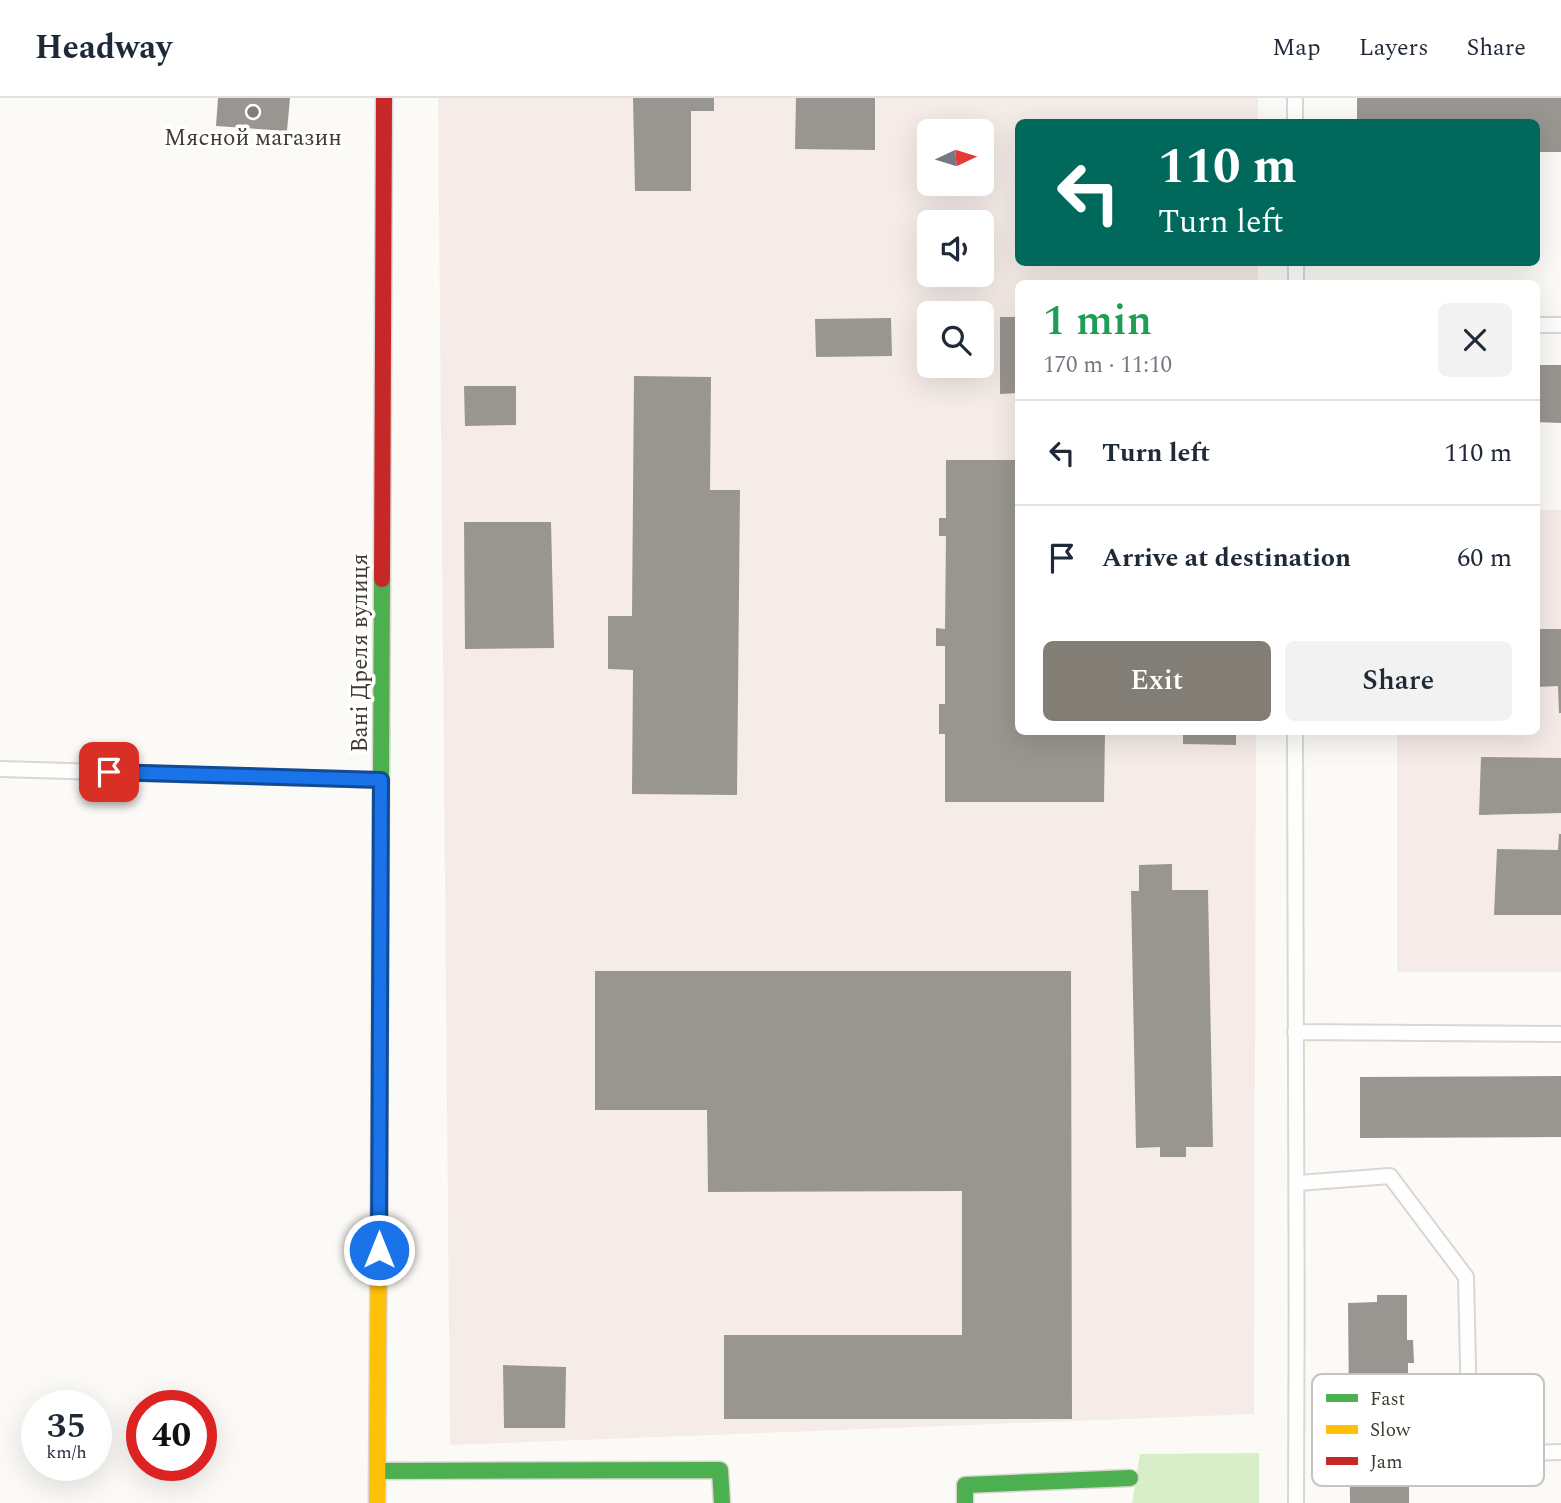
<!DOCTYPE html>
<meta charset="utf-8">
<style>
body{margin:0;font-family:Spectral,serif;background:#f2f2f3;color:#1f2937;height:100vh;display:flex;flex-direction:column;font-size:26px;white-space:nowrap}
*{box-sizing:border-box;margin:0}
p{font-size:23px;color:#747a83}
.icon{flex:none;width:38px;height:38px;fill:none;stroke:currentColor;stroke-width:2;stroke-linecap:round;stroke-linejoin:round}
.map{position:relative;flex:1;overflow:hidden}
.drawer{position:absolute;left:1015px;top:182px;width:525px;height:455px;display:flex;flex-direction:column;background:#fff;border-radius:10px;box-shadow:0 7px 28px #0002}
.drawer>*{flex:none}
.top-card{position:absolute;left:1015px;top:21px;width:525px;height:147px;border-radius:10px;box-shadow:0 7px 28px #0002;background:#00695c;color:#fff;overflow:hidden}
.needle{width:46px;rotate:86deg}
.controls{position:absolute;left:917px;top:21px;display:grid;gap:14px}
.controls a{display:grid;place-items:center;width:77px;height:77px;border-radius:10px;background:#fff;box-shadow:0 7px 28px #0002;font-size:35px}
.speed{position:absolute;left:21px;top:1292px;display:flex;gap:14px;font-size:35px;font-weight:700;text-align:center}
.speed>*{display:grid;place-content:center;width:91px;height:91px;border-radius:50%;background:#fff;box-shadow:0 7px 28px #0002;line-height:1}
.speed small{font-size:18px;font-weight:400}
.speed .limit{border:10px solid #d22;background:#fff;color:#111}
.pin{position:absolute;display:grid;place-items:center;width:60px;height:60px;color:#fff;margin:-30px;border-radius:14px;box-shadow:0 4px 10px #0006}
.me{position:absolute;width:77px;margin:-38px;rotate:0deg;stroke-linejoin:round;filter:drop-shadow(0 0 5px #0008)}
.turn{display:flex;align-items:center;gap:24px;height:147px;padding:0 28px;font-size:32px}
.turn .icon{width:91px;height:91px;stroke-width:2.5}
.turn b{display:block;font-size:49px;line-height:60px}
.round{display:grid;place-items:center;flex:none;width:74px;height:74px;border-radius:10px;background:#f2f2f3}
.head{display:flex;align-items:center;justify-content:space-between;height:119px;padding:0 28px}
h1{font-size:42px;font-weight:600;line-height:52px;color:#1e9e55}
.action{display:flex;gap:14px;margin-top:auto;padding:14px 28px}
.action a{flex:1;height:80px;border-radius:10px;background:#827e76;color:#fff;font-size:28px;font-weight:600;line-height:80px;text-align:center}
.action a+a{background:#f2f2f3;color:#1f2937}
ul{padding:0;list-style:none}
li{display:flex;align-items:center;gap:21px;height:105px;padding:0 28px;border-top:2px solid #e0e1e3}
li div{flex:1}
li b{display:block;font-size:26px}
li em{font-style:normal}
header{display:flex;align-items:center;gap:42px;box-sizing:border-box;height:98px;padding:0 35px;background:#fff;border-bottom:2px solid #e0e1e3}
header strong{font-size:33px}
nav{display:flex;gap:38px;margin-inline-start:auto;font-size:24px}
.map>svg:first-child{display:block}
.industrial{fill:#f5ece8;fill-rule:evenodd}
.education{fill:#f5ebe8}
.green{fill:#d8eec8}
.building{fill:#999590}
.lines{fill:none;stroke-linecap:round;stroke-linejoin:round}
.lane-casing{stroke:#dbd7d0;stroke-width:18}
.fast-casing{stroke:#dbd7d0;stroke-width:19}
.slow-casing{stroke:#dbd7d0;stroke-width:19}
.jam-casing{stroke:#dbd7d0;stroke-width:19}
.lane{stroke:#fffefe;stroke-width:14}
.fast{stroke:#4caf50;stroke-width:16}
.slow{stroke:#ffc107;stroke-width:16}
.jam{stroke:#c62828;stroke-width:16}
.route-casing{stroke:#114b97;stroke-width:18}
.route{stroke:#1a73e8;stroke-width:12}
.poi-dot{fill:#827e76;stroke:#fff;stroke-width:2.5}
.labels{text-anchor:middle;stroke-width:7;stroke-linejoin:round;paint-order:stroke}
.poi-label{font-size:23px;fill:#413b30;stroke:#fff}
.street-label{font-size:23px;fill:#413b30;stroke:#fff}
.key{fill:#fff;stroke:#c6c4c1;stroke-width:2}
.key-label{font-size:19px;fill:#413b30}
</style>
<header>
<strong>Headway</strong>
<nav><a>Map</a><a>Layers</a><a>Share</a></nav>
</header>
<div class="map">
<svg width="1561" height="1405" viewBox="0 0 1561 1405">
<rect width="100%" height="100%" fill="#fcfaf7"/>
<path class="industrial" d="M438 0H1258V24H1018V164L1258 165V185L1018 186V634H1256L1254 1316 450 1347ZM929 33H982V86H929ZM929 124H982V177H929ZM929 215H982V268H929Z"/>
<path class="education" d="M1537 412H1561V874H1397V634H1536Z"/>
<path class="green" d="M1259 1355V1405H1132L1140 1356Z"/>
<path class="building" d="M218 0H290L287 33 216 28Z
M633 0H714V13H691V93H635Z
M796 0H875V52L795 51Z
M1357 0H1561V54H1536V24H1357Z
M1000 219H1018V295L1000 296Z
M891 220 892 258 816 259 815 221Z
M1536 267H1561V325L1536 324Z
M634 278 711 279 710 392H740L737 697 632 696 633 572 608 571V518H632Z
M464 288H516V327L465 328Z
M946 362H1018V634H1105L1104 704H945V636H939V606H945V548H936V530L945 531 946 438H939V420H946Z
M464 424H551L554 550 465 551Z
M1536 531H1561V615H1559L1558 588 1536 589Z
M1183 634H1236V647L1183 646Z
M1481 659 1561 660V715L1479 717Z
M1559 736H1561V817H1494L1497 751 1558 752Z
M1172 766V792H1208L1213 1049H1186V1059H1160V1049L1136 1050 1131 793H1139V767Z
M595 873H1071L1072 1321H724V1237H962V1093L708 1094 707 1012H595Z
M1561 978V1039L1360 1040V979Z
M1377 1197H1407V1242H1413L1414 1265H1408V1343H1414V1365H1409V1405H1350L1348 1205 1377 1204Z
M503 1267 566 1269 565 1330H504Z"/>
<g class="lines">
<g class="lane-casing">
<path id="lane" d="M1295 0V24
M1296 164V186
M1536 227H1561
M1295 634C1295 891 1298 1148 1296 1405
M0 671 380 682
M1295 934 1561 936
M1298 1085 1390 1078 1466 1179 1470 1357 1561 1354"/>
</g>
<g class="fast-casing">
<path id="fast" d="M379 1091 382 481
M378 1373 720 1372 722 1405
M965 1405V1387L1130 1380"/>
</g>
<g class="slow-casing">
<path id="slow" d="M377 1405 379 1091"/>
</g>
<g class="jam-casing">
<path id="jam" d="M382 481 384 0"/>
</g>
<use href="#lane" class="lane"/>
<use href="#fast" class="fast"/>
<use href="#slow" class="slow"/>
<use href="#jam" class="jam"/>
</g>
<g class="lines">
<g class="route-casing">
<path id="route" d="M109 674 381 682 379 1152"/>
</g>
<use href="#route" class="route"/>
</g>
<circle class="poi-dot" cx="253" cy="14" r="7"/>
<g class="labels">
<g class="poi-label">
<text x="253" y="47">Мясной магазин</text>
</g>
<g class="street-label">
<text transform="translate(359 555) rotate(-90)" y="8">Вані Дреля вулиця</text>
</g>
</g>
<rect x="1312" y="1276" width="232" height="112" rx="10" class="key"/>
<rect x="1326" y="1296" width="32" height="8" fill="#4caf50"/>
<rect x="1326" y="1327" width="32" height="9" fill="#ffc107"/>
<rect x="1326" y="1359" width="32" height="8" fill="#c62828"/>
<g class="key-label">
<text x="1370" y="1307">Fast</text>
<text x="1370" y="1338">Slow</text>
<text x="1370" y="1370">Jam</text>
</g>
</svg>
<div class="controls">
<a><svg class="needle" viewBox="-14 -14 28 28"><path d="M0-13l5 13h-10z" fill="#e53935"/><path d="M0 13l5-13h-10z" fill="#747a83"/></svg></a>
<a><svg class="icon" aria-label="sound" viewBox="0 0 24 24"><path d="M4 9h4l5-4v14l-5-4H4zM17 9q2 3 0 6"/></svg></a>
<a><svg class="icon" aria-label="search" viewBox="0 0 24 24"><circle cx="10" cy="10" r="6"/><path d="M15 15l6 6"/></svg></a>
</div>
<div class="speed"><div>35<small>km/h</small></div><div class="limit">40</div></div>
<div class="pin" style="left:109px;top:674px;background:#d93025"><svg class="icon" aria-label="arrive" viewBox="0 0 24 24"><path d="M6 21V4h12l-3 4 3 4H6"/></svg></div>
<svg class="me" style="left:379px;top:1152px" viewBox="-20 -20 40 40"><circle r="17" fill="#1a73e8" stroke="#fff" stroke-width="3"/><path d="M0-11L8 9 0 5-8 9z" fill="#fff"/></svg>
<div class="top-card">
<div class="turn"><svg class="icon" aria-label="left" viewBox="0 0 24 24"><path d="M17 20v-9H6M10 6l-5 5 5 5"/></svg><div><b>110 m</b>Turn left</div></div>
</div>
<section class="drawer">
<div class="head"><div><h1>1 min</h1><p>170 m · 11:10</p></div><a class="round"><svg class="icon" aria-label="close" viewBox="0 0 24 24"><path d="M6 6l12 12M18 6L6 18"/></svg></a></div>
<ul>
<li><svg class="icon" aria-label="left" viewBox="0 0 24 24"><path d="M17 20v-9H6M10 6l-5 5 5 5"/></svg><div><b>Turn left</b></div><em>110 m</em></li>
<li><svg class="icon" aria-label="arrive" viewBox="0 0 24 24"><path d="M6 21V4h12l-3 4 3 4H6"/></svg><div><b>Arrive at destination</b></div><em>60 m</em></li>
</ul>
<div class="action"><a>Exit</a><a>Share</a></div>
</section>
</div>
